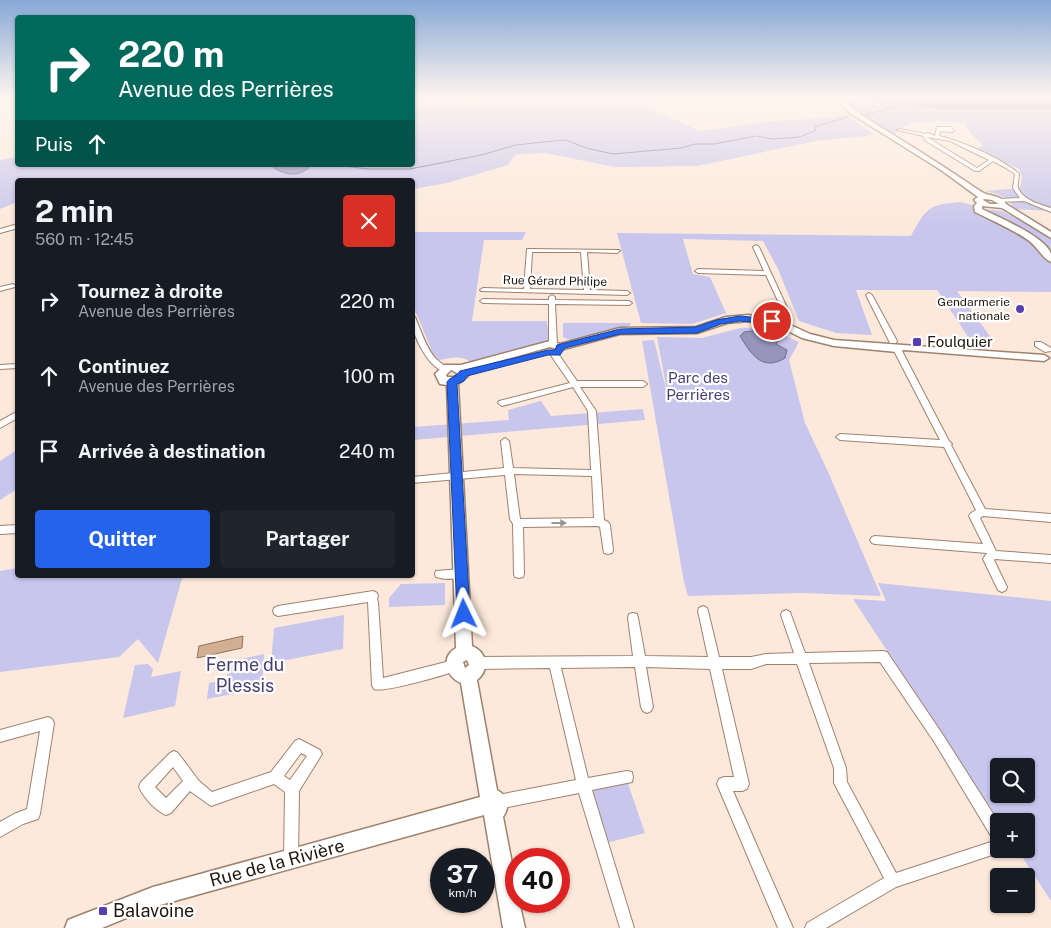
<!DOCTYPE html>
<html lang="fr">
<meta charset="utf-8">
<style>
body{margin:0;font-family:"Public Sans",sans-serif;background:#20242c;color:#f1f3f6;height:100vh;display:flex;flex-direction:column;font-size:19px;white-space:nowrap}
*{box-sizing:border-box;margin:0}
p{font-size:16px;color:#9ea1a6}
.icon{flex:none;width:28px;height:28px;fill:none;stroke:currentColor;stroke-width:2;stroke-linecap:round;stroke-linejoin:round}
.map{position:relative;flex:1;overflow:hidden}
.details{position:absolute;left:15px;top:178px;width:400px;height:400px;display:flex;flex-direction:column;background:#171b24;border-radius:5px;box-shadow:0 1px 4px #0004}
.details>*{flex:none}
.guide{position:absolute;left:15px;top:15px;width:400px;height:152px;border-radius:5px;box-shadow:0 1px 4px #0004;background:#00695c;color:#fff;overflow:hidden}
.tools{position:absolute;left:990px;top:758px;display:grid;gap:10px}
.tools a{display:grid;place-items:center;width:45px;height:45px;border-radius:5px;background:#171b24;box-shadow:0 1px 4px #0004;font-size:25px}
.speed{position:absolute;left:430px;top:848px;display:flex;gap:10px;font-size:25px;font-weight:700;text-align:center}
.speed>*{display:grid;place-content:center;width:65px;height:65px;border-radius:50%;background:#171b24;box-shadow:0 1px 4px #0004;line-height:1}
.speed small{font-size:12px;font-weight:400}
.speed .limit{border:8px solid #d22;background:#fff;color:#111}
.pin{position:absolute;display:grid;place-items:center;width:42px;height:42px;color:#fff;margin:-21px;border:2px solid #fff;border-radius:50%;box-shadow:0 1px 5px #0007}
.me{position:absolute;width:55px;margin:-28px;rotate:358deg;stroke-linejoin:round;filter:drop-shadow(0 0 4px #0008)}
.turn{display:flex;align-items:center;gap:18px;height:105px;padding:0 20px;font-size:22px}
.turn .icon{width:65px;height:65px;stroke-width:2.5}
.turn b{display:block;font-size:35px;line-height:42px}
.then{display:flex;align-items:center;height:48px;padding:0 20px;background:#0003;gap:10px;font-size:19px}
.round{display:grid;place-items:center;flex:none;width:52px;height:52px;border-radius:5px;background:#20242c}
.head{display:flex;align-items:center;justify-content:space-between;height:85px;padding:0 20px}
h1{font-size:30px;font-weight:700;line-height:38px}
.action{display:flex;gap:10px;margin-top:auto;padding:10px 20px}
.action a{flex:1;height:58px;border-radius:5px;background:#2563eb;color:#fff;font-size:20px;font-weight:700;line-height:58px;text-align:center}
.action a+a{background:#20242c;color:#f1f3f6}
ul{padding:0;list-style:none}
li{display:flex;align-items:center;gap:15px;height:75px;padding:0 20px}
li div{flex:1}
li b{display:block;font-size:19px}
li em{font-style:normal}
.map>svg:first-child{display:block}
.green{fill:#c8c6ec;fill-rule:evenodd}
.water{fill:#9795bb;stroke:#736f86}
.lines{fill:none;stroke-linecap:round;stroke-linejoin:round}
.stream{stroke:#736f86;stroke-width:1}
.building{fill:#d2ae92;stroke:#8f735d}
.street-casing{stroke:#9f826c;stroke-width:2}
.secondary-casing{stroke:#9f826c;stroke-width:3}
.street{fill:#fff;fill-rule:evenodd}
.secondary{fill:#fff;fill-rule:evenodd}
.oneway{fill:#9b9692}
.route{fill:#2563eb;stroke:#184099}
.poi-dot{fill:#583cb4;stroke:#fff;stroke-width:2}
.labels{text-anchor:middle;stroke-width:4.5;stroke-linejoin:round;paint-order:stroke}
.far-street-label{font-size:12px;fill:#20150c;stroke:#fff}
.far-poi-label{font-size:12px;fill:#20150c;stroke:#fff;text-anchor:end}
.poi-label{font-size:15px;fill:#20150c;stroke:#fff;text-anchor:start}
.park-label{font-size:15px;fill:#453e72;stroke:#fff}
.near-park-label{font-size:18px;fill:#453e72;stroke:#fff}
.near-street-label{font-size:18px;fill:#20150c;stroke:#fff}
.near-poi-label{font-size:18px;fill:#20150c;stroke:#fff;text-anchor:start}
</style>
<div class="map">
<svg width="1051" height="928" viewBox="0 0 1051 928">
<rect width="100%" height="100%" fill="#fce9db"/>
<path class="green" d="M487 97H711L652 104 646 107 700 131 773 121 813 119 845 115 875 135 816 141 697 166 615 167 545 153 519 154 514 156 508 165 447 183 413 189 412 180H112L109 178 18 180 17 202 0 209V160L17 157 18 165H412L413 99 416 98 434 100 453 99 474 102 489 98Z
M842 97H864L872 100 937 108H1051V211L1013 209 1011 202 1000 195 986 191 1020 188 1022 177 1019 169 977 148 983 145 971 134 965 124C945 120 907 116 894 135L860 113Z
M872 97H1051V104L912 103Z
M961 202 985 209 1002 211 1038 230 1051 240V292L957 291 992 339 969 338 937 290H856L872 335 836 333 799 321 778 269 763 241 683 239 693 274 710 277 726 313 692 324 641 323 617 233 911 236C926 208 929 204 961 202Z
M412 232H526L522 240H484L472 321H547L549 340 540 346 472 363C462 354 448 358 436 361L413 305Z
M563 323H631L630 326 570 340 563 337Z
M740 328C762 327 780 332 799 342L789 360 805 423 829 474 881 596 803 593 688 596 684 582 642 341 654 340 668 397 657 337 702 338Z
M541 401 551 416 643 409 645 420 413 440V427L509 420 508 410Z
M17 450V489L0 500V461Z
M17 568 18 575H183L158 663 138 639 119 657 0 672V571Z
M445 583V605L389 607V598L401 584Z
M878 583 1051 601V901L1017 849H1026V821H999L853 599 886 601ZM999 766H1026V794H999Z
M344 615 343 649 271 663 274 628Z
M264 654 262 688 207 699 209 683 227 679 228 662Z
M148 664 153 669 151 677 181 671 175 706 123 718 135 665Z
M627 781 645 833 606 843 590 789Z"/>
<path class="water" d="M864 97 932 104H1051V108H937L872 100Z
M274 165H311C302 177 286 176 274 168Z
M759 330C768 332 773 333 779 340L776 344 787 350 785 358C762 372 751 354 740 336L744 332Z"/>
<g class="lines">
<path class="stream" d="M865 115 905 104
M336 165 368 169H410L481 155 516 145 543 142 566 140 586 148 613 154 681 148 695 144H714L756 136 773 139 799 137 815 131 816 126 849 117"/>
</g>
<path class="building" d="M243 636 242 648 197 658 199 646Z"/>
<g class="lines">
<g class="street-casing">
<path id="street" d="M412 97H417L412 100Z
M937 127H951L954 131 952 132 940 131 939 136C959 140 1005 160 1019 174 1019 179 1016 186 1019 190 1024 200 1041 205 1051 208V212L1024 201 998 202 997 201 1000 199 1020 198 1013 188 1015 174 1006 168 993 161 979 171H975L926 141 923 137 924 136 897 130 899 129 926 134 928 133 935 136ZM927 137 950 141 989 160 977 168Z
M18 224V228L0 233V229Z
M756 245 759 247 789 312 788 318 783 325 781 326 778 324 782 318 783 312 766 275 698 273 695 271 698 269 764 271 753 247Z
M527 249 619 250 620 251 617 253 587 252 590 290 627 291 630 293 627 295 481 291 480 290 483 288 524 289ZM532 252H581L584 290 530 289Z
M13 284 16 286 15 287 0 291V287Z
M869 293 872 295 897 341 896 343H890L866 295Z
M552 295 555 297V300L629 301 632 303 629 305 555 304 557 344 553 346 549 344V304L483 303 480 301 483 299 549 300V297Z
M412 315 415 317C421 331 426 347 435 358 439 362 444 365 448 369L447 371C431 372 416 341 413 328 412 324 412 319 412 315Z
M1035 342H1041L1051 348V351L1045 352 1035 346Z
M894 347H900L901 349 949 441 952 444 951 445 985 509 1051 514V522L983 516 980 518 996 551 1051 555V563L995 559 994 560 1007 587 1006 590 1002 592 998 590 983 559 987 553 875 544 872 543 870 540 872 537 875 536 983 544 969 516 971 513 976 510 944 447 840 440 836 437 840 434 940 440 893 349Z
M551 352H557L577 381H643L647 384 643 387H580L596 411 604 520 608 522 610 525 613 550 612 553 608 554 604 553 600 527 598 526 523 527 524 574 523 577 519 578 515 577 514 574 513 524 510 519 505 475 412 483V477L504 468 501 441 505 438 509 441 513 468 591 470 588 411 573 387 502 406 498 403 499 401 570 383 550 354ZM514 474 592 476 594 518 520 519Z
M18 364V368L0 369V365Z
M18 411V418L0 428V421Z
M18 525V533L0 534V526Z
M462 569 466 570 467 573 466 576C457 579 445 580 436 577L435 574 436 571Z
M373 591 377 593 378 596 377 599 378 602 383 678 454 660 458 662 460 666 458 670C445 675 384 693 374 689L372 685 368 602 278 616 274 614 273 611 274 608 278 606Z
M703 606 707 608 708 611 719 657H751L766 654 794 653 781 615 782 612 786 610 790 612 791 615 805 653 883 651 887 652 943 735 999 823V849H1005L1004 851 896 887 826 928H805L807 923 884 878 834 783V768L797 664H766L751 669H722L749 784 747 789 742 791H733L793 928H778L717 784 719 779 724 777H734L710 669 646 667 653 707 651 711 647 713 643 711 641 707 635 667 561 668 588 778 627 771 632 772 633 777 632 782 592 790 634 928H620L579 793 498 809 493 807 491 802 493 797 498 795 576 780 550 668 479 669 475 667 473 663 475 659 479 657 633 656 628 618 629 614 633 613 637 614 638 618 645 656 708 657 698 611 699 608ZM880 662 935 743 994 841 896 873 847 782 846 768 809 663Z
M48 717 52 719 54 723 40 814 38 819 23 824 0 837V822L14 814 27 809 40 731 0 742V730Z
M299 739 320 750 322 754 299 791 298 859 296 864 291 866 286 864 284 859 285 792 274 784 211 806 190 791 171 813 166 815C156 811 143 797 139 787L141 782 170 753 174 751 178 753 199 781 212 792 271 772 295 741ZM301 753 307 756 290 780 284 776ZM173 767 183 781 166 798 155 787Z"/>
</g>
<g class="secondary-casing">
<path id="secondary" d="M834 97H840C859 115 881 127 903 141 929 157 955 174 980 191 988 197 1001 194 1006 204L1051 232V238L1002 208 982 206V209C998 217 1046 237 1051 254 1051 256 1051 259 1051 262 1042 258 1037 246 1028 240 1012 229 993 221 975 212L974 206 977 203 974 200 978 197 941 170 850 113ZM984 199 992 200 999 204H990L983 200Z
M748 315 784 322 810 334 834 340 1044 355 1049 358 1044 361 904 350 897 352 834 346 802 338 778 326 748 321 727 323 697 333 620 334 560 350 550 347 467 370 468 376 458 384 472 646C487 652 490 670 477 680L497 790C509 796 510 807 503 817L516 884V901H519L525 928H503L484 815 153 907 102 928H65L68 920 153 887 480 797 461 683C446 677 440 657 456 648L447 385 440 384 435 374 444 365H461L550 341 560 344 620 328 696 327 726 317ZM451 370 457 373V375L454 377H447L446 375ZM467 660 469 665 465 668 463 662Z"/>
</g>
<use href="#street" class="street"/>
<use href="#secondary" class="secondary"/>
</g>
<defs><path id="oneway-solid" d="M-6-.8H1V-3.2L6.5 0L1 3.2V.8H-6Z" transform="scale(1.25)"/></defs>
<use class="oneway" href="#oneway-solid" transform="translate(559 523)"/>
<linearGradient id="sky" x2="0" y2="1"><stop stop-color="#87a8d6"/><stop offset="0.43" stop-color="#fef5ef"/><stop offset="1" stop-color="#fef5ef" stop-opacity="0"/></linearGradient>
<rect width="1051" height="227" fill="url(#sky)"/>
<path class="route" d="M740 316 772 319 776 321 772 324 740 321 721 324 697 333 620 334 565 348 560 355H548L467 376 464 381 457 384 470 614 468 618 464 620 459 618 457 614 447 382C450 377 456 377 460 371L548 350H555L557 345 620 329 696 327 716 320Z"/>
<g class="poi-dot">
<circle cx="1020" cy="309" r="5"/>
<rect x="912" y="337" width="10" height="10" rx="2.5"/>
<rect x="98" y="906" width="10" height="10" rx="2.5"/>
</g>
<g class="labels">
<g class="far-street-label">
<text transform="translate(555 281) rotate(1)" y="4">Rue Gérard Philipe</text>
</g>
<g class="far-poi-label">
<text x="1010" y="306">Gendarmerie<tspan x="1010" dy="14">nationale</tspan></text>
</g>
<g class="poi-label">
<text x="927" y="347">Foulquier</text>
</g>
<g class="park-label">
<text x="698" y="383">Parc des<tspan x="698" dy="17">Perrières</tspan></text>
</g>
<g class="near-park-label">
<text x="245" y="671">Ferme du<tspan x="245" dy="21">Plessis</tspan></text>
</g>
<g class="near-street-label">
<text transform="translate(277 863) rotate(-15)" y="6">Rue de la Rivière</text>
</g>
<g class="near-poi-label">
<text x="113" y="917">Balavoine</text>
</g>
</g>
</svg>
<div class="tools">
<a><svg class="icon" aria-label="search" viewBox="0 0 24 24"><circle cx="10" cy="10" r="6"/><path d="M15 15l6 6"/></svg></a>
<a>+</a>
<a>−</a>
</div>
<div class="speed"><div>37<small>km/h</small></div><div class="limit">40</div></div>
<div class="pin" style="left:772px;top:321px;background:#d93025"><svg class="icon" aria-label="arrive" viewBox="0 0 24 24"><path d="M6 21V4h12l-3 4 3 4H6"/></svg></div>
<svg class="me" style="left:464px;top:614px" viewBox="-20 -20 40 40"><path d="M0-17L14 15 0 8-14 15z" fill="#2563eb" stroke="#fff" stroke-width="4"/></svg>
<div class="guide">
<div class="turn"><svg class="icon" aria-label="right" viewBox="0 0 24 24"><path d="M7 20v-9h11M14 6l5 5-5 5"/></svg><div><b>220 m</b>Avenue des Perrières</div></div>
<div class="then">Puis<svg class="icon" aria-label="ahead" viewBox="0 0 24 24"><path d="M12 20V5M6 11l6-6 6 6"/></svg></div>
</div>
<section class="details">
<div class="head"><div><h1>2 min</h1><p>560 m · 12:45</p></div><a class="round" style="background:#d93025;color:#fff"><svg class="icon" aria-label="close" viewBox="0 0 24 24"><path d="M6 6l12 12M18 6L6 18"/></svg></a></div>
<ul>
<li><svg class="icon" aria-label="right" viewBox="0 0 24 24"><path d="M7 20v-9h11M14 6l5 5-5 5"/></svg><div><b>Tournez à droite</b><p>Avenue des Perrières</p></div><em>220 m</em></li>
<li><svg class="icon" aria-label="ahead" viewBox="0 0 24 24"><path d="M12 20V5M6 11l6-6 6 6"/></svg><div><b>Continuez</b><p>Avenue des Perrières</p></div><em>100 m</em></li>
<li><svg class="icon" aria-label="arrive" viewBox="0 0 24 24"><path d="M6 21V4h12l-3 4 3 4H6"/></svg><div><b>Arrivée à destination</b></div><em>240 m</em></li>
</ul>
<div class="action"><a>Quitter</a><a>Partager</a></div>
</section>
</div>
